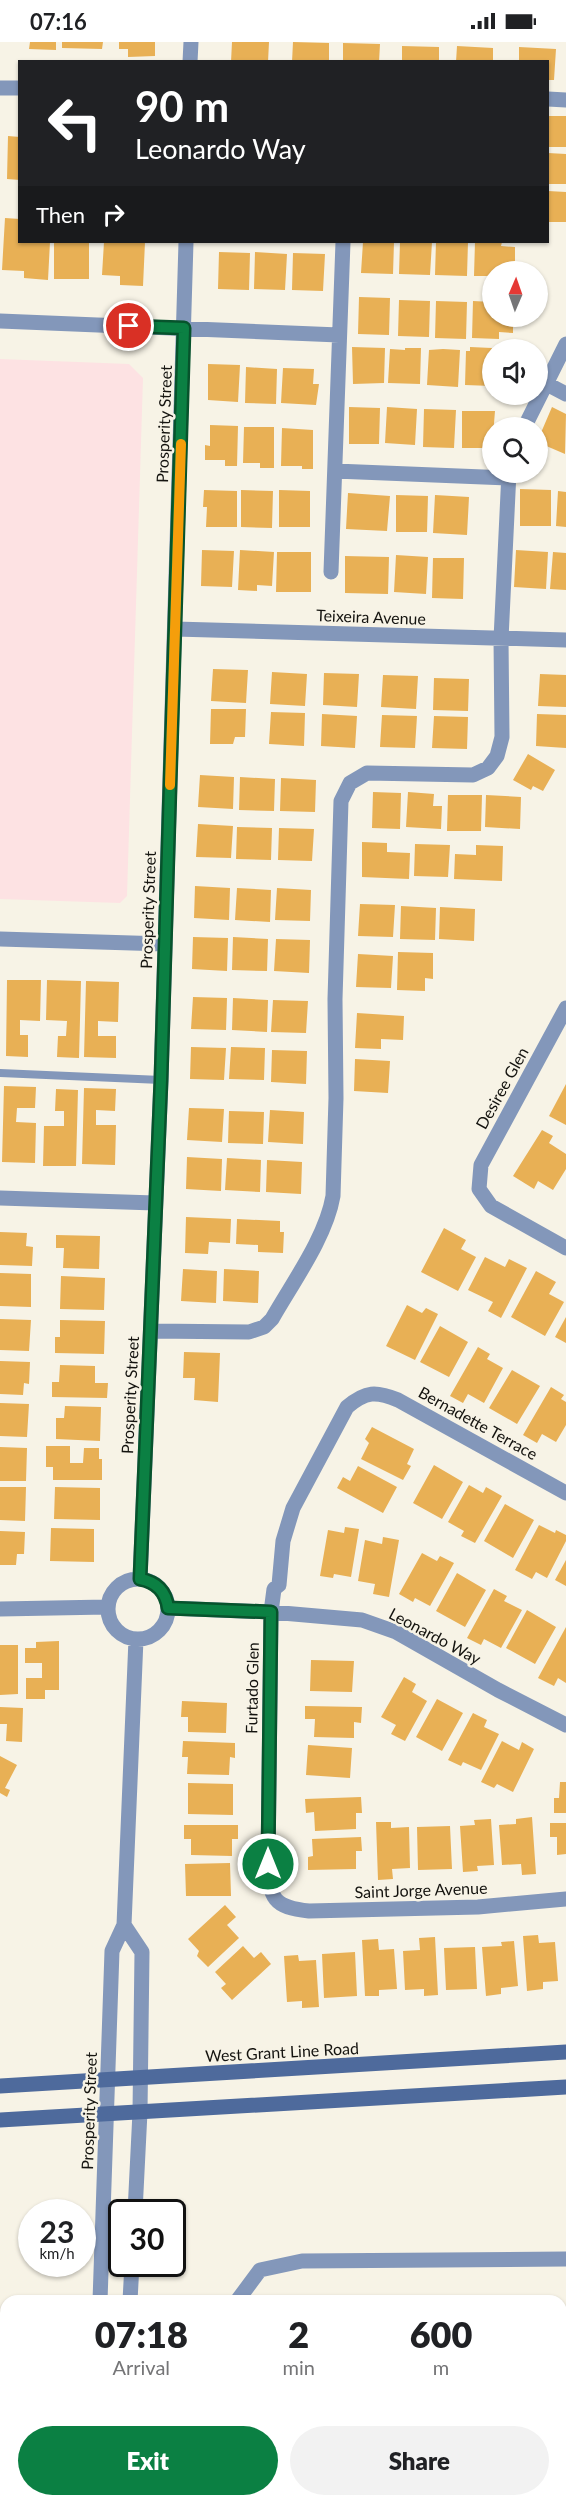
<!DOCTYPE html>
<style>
body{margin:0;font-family:Lato,sans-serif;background:#f2f2f2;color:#202124;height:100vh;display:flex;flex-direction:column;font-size:22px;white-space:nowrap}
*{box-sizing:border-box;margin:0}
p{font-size:20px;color:#757577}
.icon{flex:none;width:33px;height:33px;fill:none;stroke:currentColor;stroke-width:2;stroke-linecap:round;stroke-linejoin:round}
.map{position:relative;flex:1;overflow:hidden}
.side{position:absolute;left:0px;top:2253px;width:567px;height:212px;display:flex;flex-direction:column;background:#fff;border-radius:18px 18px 0 0;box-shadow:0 2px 4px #0004}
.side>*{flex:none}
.banner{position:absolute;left:18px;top:18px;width:531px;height:183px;border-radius:0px;box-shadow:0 2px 4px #0004;background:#202124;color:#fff;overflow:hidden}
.needle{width:39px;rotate:2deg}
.fabs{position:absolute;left:482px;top:219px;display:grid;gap:12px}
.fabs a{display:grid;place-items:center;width:66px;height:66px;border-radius:50%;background:#fff;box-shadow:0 2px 4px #0004;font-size:30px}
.speed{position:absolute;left:18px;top:2157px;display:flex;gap:12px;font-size:30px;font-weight:700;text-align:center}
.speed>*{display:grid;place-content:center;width:78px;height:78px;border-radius:50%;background:#fff;box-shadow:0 2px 4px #0004;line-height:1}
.speed small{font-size:15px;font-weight:400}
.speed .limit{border:3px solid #111;border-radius:9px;background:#fff;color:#111}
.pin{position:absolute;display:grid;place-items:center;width:51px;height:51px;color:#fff;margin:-26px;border:3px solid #fff;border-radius:50%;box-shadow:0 2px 6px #0007}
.me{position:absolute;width:66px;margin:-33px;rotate:0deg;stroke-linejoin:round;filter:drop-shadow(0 0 4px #0008)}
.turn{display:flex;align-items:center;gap:21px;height:126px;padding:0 18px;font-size:27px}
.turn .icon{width:78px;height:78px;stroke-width:2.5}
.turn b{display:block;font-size:42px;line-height:51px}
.then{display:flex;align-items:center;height:57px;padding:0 18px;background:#0003;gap:12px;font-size:22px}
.eta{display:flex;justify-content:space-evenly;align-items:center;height:102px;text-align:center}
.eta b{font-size:36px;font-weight:800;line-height:42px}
.action{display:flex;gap:12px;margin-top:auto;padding:12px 18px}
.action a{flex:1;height:69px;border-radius:36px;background:#0b8043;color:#fff;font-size:24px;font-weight:800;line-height:69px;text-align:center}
.action a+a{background:#f2f2f2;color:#202124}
.status{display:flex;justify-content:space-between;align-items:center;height:42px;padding:0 30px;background:#fff;direction:ltr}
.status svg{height:16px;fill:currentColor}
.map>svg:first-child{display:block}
.education{fill:#fde2e3}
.building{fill:#e8b055}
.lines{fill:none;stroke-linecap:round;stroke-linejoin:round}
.lane{stroke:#8397ba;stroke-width:8}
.street{stroke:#8397ba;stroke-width:15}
.secondary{stroke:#4e6a9c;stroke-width:15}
.route-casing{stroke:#07532c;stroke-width:15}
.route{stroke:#0b8043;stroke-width:10}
.slow{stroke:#f59e0b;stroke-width:10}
.labels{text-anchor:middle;stroke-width:5;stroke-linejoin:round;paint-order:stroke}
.street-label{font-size:16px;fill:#14130f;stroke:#f7f3e6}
</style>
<div class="status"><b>07:16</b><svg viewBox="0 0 49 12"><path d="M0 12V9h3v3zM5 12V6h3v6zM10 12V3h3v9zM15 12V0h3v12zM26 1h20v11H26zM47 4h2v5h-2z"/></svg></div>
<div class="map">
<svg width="566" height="2464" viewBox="0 0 566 2464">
<rect width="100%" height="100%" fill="#f7f3e6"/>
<path class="education" d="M0 317 129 322 143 336 127 854 120 861 0 857Z"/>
<path class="building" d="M30 0H56V8L29 7Z
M62 0H103L102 7 62 6Z
M119 0H155V14L128 15V7H119Z
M232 0H269L268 20H231Z
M293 0 329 1V20H292Z
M343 1 380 2 379 20H343Z
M402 4 439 5V20H402Z
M457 4 493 6V20H456Z
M519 5 556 7 554 38H548V20H519Z
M548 74H566V105H548Z
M8 94 20 95V138L7 137Z
M548 111 566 112V142H548Z
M548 149 566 150V180H548Z
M5 176 20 177V200H50L48 238 24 236V229L2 228Z
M54 200H89V237H54Z
M104 200H145L143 244 120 243V234L102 233Z
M363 200H394L393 232 361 231Z
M400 200H432L430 233 399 232Z
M436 200H468L467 234 435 233Z
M475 200H502L501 204 515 205V230H492V234H474Z
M219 210 250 211 249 248 218 247Z
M255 210 287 212 285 248 254 247Z
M293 211 325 212 323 249 292 248Z
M359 255 390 256 389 293 358 292Z
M399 258 430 259 429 295 398 294Z
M436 259 467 260 466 297 435 296Z
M473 259 492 260V274H513V291L499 290V297L472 296Z
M352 305 385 306 384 341 353 342Z
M470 305 492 306V344L465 343 466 309H470Z
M405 306H421L420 342 388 341 390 307 405 308Z
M443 307 460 308 458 345 427 343 429 308Z
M208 322 240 323 238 360 208 358Z
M246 325 277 327 276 362 245 361Z
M283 326 314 327 313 342H319L316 363 281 361Z
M349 365 380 366 379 402H349Z
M387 365 417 367 415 403 385 401Z
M552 365 566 372 565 412 537 400Z
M424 367 456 368 454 406 423 405Z
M462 369H495L492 406H462Z
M210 383 238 384 237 424H225V418H205V403L210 404Z
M244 385H274V426H260V421H243Z
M282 386 313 388V427H302V424H281Z
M520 447 551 448V484H520Z
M204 448 237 449V485H206L207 465H203Z
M241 448 273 449 272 486 241 485Z
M279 448 310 449V485H279Z
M558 449 566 450V485L556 484Z
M348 451 390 454 387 489 346 487Z
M396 453 428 454 427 490H396Z
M435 453 469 455 467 493 433 491Z
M202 508 234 509 232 545 201 544Z
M240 508 274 510 272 544 257 543V549L238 548Z
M516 508 548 510 546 547 514 545Z
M277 510H311V550H276Z
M553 510 566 511V548L550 547Z
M396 513 428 515 426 552 394 550Z
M345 514 389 515 388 552 345 551Z
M433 516H464L463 557 432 556Z
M213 627 248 628 246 661 211 659Z
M272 630 307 632 305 664 270 662Z
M324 631 359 632 357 665 323 663Z
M540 632 566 633V665L538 664Z
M383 633 418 634 416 667 381 665Z
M434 636 469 637 468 669 433 668Z
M211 667H246L245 695H235L233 702H210Z
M271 670 305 671 304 704 269 702Z
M322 672 357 674 355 706 321 704Z
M537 672 566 673V706L536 704Z
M382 673 417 674 415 706 380 705Z
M434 674 468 675 467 707 432 706Z
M528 712 555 728 543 749 533 744 531 748 513 738Z
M200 733 234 735 233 767 198 765Z
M240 735 275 737 274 769 239 768Z
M281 736 316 738 315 770 280 769Z
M373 750 401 751 400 787 372 786Z
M408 750 434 752 433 764H442L441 787 406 785Z
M448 753H482L481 789H447Z
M486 753 521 755 520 787 485 785Z
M198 782 233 784 231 816 196 815Z
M237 785 272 786 271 818 236 817Z
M279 786 314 787 312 819 278 818Z
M362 800 387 801V810L410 811 409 837 362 835Z
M415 802 450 803 448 835 414 834Z
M476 803 503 804 502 839 454 837 455 812 476 813Z
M195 844 230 846 229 878 194 876Z
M237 846 271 848 270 880 235 878Z
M277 846 311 848 310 879 275 878Z
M360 862 395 863 393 895 358 894Z
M401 864 436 866 435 898 400 897Z
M440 865 475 867 474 899 439 897Z
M193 895 228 896 227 929 192 927Z
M233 895 268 897 267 929 232 928Z
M276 897 310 898 309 931 274 929Z
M398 910 433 911V937L425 936V949L397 948Z
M358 912 393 914 391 946 356 945Z
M7 938H41L40 979 20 978V993H28V1015L6 1014Z
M47 938 81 939 79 1016 57 1015 58 994H66L67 979 46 978Z
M86 939 119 940 118 980 98 979V994H116V1016L84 1015Z
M193 955 227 956 226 988 191 987Z
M233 956 268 958 267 990 232 988Z
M273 958 308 959 306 991 271 990Z
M357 971 404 974 403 998 381 997V1007L355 1006Z
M191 1005 226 1006 224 1038 190 1037Z
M231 1005 265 1006 264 1038 229 1037Z
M272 1008 307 1009 306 1042 271 1040Z
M355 1017 390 1019 388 1051 354 1049Z
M566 1042V1083L549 1074Z
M4 1044 36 1045 35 1066H17L16 1080 36 1081 35 1121 2 1120Z
M84 1046 116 1047 115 1069 96 1068V1083H116L115 1123 82 1122Z
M56 1047 78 1048 76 1124H43L44 1084H64V1069H55Z
M189 1066 224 1067 222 1100 187 1098Z
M270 1068 304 1070 303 1102 268 1100Z
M229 1069 264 1070 263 1102 228 1101Z
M542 1088 553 1094 549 1101 566 1112V1127L553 1148 538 1139 534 1147 513 1134Z
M187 1115 222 1117 221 1149 186 1147Z
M227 1116 261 1118 260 1150 225 1148Z
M267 1118 302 1120 301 1152 266 1150Z
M186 1175 231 1177 230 1201 209 1200 208 1212 185 1211Z
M237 1177 280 1179V1190H284L283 1211 258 1210V1203L236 1202Z
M444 1186 466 1198 461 1207 476 1215 458 1249 421 1230Z
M0 1190 27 1191 26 1204 33 1205 32 1224 0 1223Z
M56 1193 100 1194 99 1227 63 1226 64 1206H56Z
M485 1215 505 1225 509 1217 527 1226 501 1276 488 1269 493 1260 468 1248Z
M183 1227 217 1229 216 1261 181 1259Z
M224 1227 259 1229 258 1261 223 1259Z
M536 1229 556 1240 549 1252 564 1260 545 1294 511 1275Z
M0 1231 31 1232V1265L0 1264Z
M61 1234 105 1236 104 1268 60 1267Z
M407 1263 422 1271 426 1266 438 1272 415 1318 386 1304Z
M566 1275V1301L555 1295Z
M0 1277 31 1278 29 1309 0 1308Z
M60 1278 105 1279 104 1312 55 1311V1295H60Z
M440 1284 468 1300 449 1335 420 1320Z
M478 1305 490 1312 487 1317 503 1326 484 1361 468 1352 463 1361 450 1354Z
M184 1310 220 1311 218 1360 194 1358 195 1336H183Z
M0 1319 30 1320 29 1342 24 1341 23 1353 0 1352Z
M60 1323 95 1324V1341H108L107 1356 52 1355V1340H59Z
M512 1328 540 1344 517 1382 489 1366Z
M551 1345 564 1353 561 1357 566 1360V1383L556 1400 542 1392 537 1401 523 1393Z
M0 1361 29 1362 27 1395 0 1394Z
M65 1364 101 1365 100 1399 56 1397V1376H64Z
M372 1385 414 1407 407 1422 411 1424 403 1438 361 1417 369 1401 365 1397Z
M46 1404H70V1421H83L84 1406H99V1417H102V1438H53V1425H46Z
M0 1405 27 1406 26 1439H0Z
M434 1423 463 1440 442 1477 413 1461Z
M358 1424 397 1445 383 1471 337 1446 343 1435 350 1439Z
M469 1443 483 1451 486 1445 502 1454 475 1501 461 1494 464 1489 448 1480Z
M0 1445H26L25 1479 0 1478Z
M55 1445 100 1446V1478L54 1477Z
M505 1462 534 1478 513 1516 484 1499Z
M539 1483 555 1491 556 1488 566 1493V1499L547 1536 536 1530 532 1537 515 1528Z
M345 1485 359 1487 351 1535 334 1532 333 1536 320 1534 328 1488 344 1491Z
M51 1486 94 1487V1520L50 1519Z
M0 1489 25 1490 24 1512H17L16 1523H0Z
M383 1495 399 1498 389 1555 373 1552 375 1542 358 1539 365 1498 382 1502Z
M422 1511 437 1519 440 1514 454 1521 430 1564 415 1556 413 1560 399 1552Z
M566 1518V1544L555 1538Z
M457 1531 486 1548 465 1585 436 1569Z
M494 1547 507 1554 504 1559 522 1568 501 1606 484 1597 481 1603 467 1596Z
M527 1568 556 1585 535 1622 506 1606Z
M566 1585V1641L558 1636 554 1644 538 1636Z
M59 1599V1648H45V1657H26V1636H42V1621H25V1606H36V1600Z
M0 1603H18V1652L0 1653Z
M311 1618 354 1619 352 1650 310 1649Z
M404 1635 416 1642 412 1650 427 1659 405 1699 391 1692 396 1683 381 1675Z
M437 1657 463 1671 442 1709 416 1695Z
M182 1659 227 1661 226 1691 188 1690V1675H181Z
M305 1664 362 1665 361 1681 354 1680V1696L314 1695 315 1677H305Z
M0 1665 23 1666 22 1700 6 1699 7 1682H0Z
M473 1671 487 1678 484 1685 499 1692 481 1728 463 1720 461 1724 448 1718Z
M183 1699 235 1701V1716L230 1715 229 1733 187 1732 188 1715H182Z
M502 1699 519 1708 522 1700 534 1707 513 1750 497 1742 494 1746 481 1740Z
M308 1703 352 1706 350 1736 306 1733Z
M0 1714 17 1723 5 1746 10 1748 7 1755 0 1751Z
M560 1740H566V1771H554V1756H559Z
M188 1741 233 1742V1773L188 1772Z
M361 1755 362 1771H356V1787L315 1789 314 1770 306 1771 305 1757Z
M532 1775 536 1832 522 1833 521 1822 502 1823 499 1783 516 1782V1777Z
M491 1777 494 1823 477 1824 478 1829 463 1830 460 1784 475 1783 474 1778Z
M376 1780H391V1786L409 1785 410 1826 392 1827 393 1837 378 1838Z
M550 1781H566V1812L557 1813V1795H550Z
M184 1783H238V1797H232V1814L191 1813V1797H184Z
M450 1784 452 1827 418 1828 417 1785Z
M361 1795 362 1809H356V1827L308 1828V1815L313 1814 312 1797Z
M230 1821 231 1854H186L185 1822Z
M225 1863 236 1875 227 1883 239 1896 208 1925 197 1914 199 1909 188 1897Z
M538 1893 539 1901 555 1900 558 1939 543 1940V1947L527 1949 523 1894Z
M435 1895 438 1953 424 1954V1947L405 1948 403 1909 420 1908 419 1896Z
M378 1897 379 1908 394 1907 397 1947 379 1948V1954H365L362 1898Z
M514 1899 518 1944 501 1946V1952L486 1954 482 1905 502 1904 501 1900Z
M243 1904 254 1916 261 1910 271 1922 232 1958 221 1946 226 1942 215 1930Z
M475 1905 477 1947 446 1948 444 1906Z
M355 1910 357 1954 324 1956 322 1912Z
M298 1913 299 1919 316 1918 319 1965 302 1966V1959L287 1960 284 1914Z"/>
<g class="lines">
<path class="lane" d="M0 1031 161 1038"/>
<path class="street" d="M190 20 191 0
M0 46H20
M548 57 566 58
M0 279 339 293
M545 341 566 352
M524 386 566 302
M335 429 508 436
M331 530 343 200
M175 587 566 598
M0 897 165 902
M566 966 481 1123 479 1147 491 1164 566 1206
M0 1156 155 1161
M151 1289 249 1290 264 1285 272 1277C293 1240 326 1195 333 1154L336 1056 335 957 341 759 350 741 367 731 473 733 488 726 497 714 502 695 501 597 509 430
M566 1451 398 1358C376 1349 366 1349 347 1365L293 1466 283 1499 279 1543 274 1547 271 1570 268 1822C270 1857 273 1865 309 1869L478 1865 566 1857
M108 1567a30 30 0 1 1 60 0a30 30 0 1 1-60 0Z
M140 1537 161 1038 186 200
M168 1566 271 1570 362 1578 396 1590 498 1648 566 1683
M0 1567 107 1565
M124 1883 142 1910 140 2070 135 2170
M100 2259 112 1909 124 1883 136 1597
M130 2259 132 2222
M237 2259 260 2228 302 2219 566 2217
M0 2280 6 2277
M0 2444H6
M82 2458 85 2464
M335 2458 492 2464
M138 2464 140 2458"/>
<path class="secondary" d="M0 2044 566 2010
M0 2078 566 2045"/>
</g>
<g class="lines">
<g class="route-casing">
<path id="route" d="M129 284 184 286 161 1038 140 1537C157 1540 166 1550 168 1566L271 1570 268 1822"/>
</g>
<use href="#route" class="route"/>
<path class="slow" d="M170 743 181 402"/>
</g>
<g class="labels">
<g class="street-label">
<text transform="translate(164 382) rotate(-88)" y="6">Prosperity Street</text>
<text transform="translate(371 575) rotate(2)" y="6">Teixeira Avenue</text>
<text transform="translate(148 868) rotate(-88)" y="6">Prosperity Street</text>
<text transform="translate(502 1046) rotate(-61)" y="6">Desiree Glen</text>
<text transform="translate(130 1353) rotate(-87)" y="6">Prosperity Street</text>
<text transform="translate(478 1381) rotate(29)" y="6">Bernadette Terrace</text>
<text transform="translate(435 1594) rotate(28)" y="6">Leonardo Way</text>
<text transform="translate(252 1646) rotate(-89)" y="6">Furtado Glen</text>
<text transform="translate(421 1848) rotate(-2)" y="6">Saint Jorge Avenue</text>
<text transform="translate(282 2010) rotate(-3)" y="6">West Grant Line Road</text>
<text transform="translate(89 2069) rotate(-88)" y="6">Prosperity Street</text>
</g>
</g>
</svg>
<div class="fabs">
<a><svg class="needle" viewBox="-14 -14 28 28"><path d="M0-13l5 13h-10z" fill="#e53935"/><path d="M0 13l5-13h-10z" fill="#757577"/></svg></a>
<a><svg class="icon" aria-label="sound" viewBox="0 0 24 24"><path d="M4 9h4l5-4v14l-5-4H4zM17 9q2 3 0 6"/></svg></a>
<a><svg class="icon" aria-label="search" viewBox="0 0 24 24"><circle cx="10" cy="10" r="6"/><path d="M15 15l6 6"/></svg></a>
</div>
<div class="speed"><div>23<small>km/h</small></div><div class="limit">30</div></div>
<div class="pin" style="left:129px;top:284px;background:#d93025"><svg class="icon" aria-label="arrive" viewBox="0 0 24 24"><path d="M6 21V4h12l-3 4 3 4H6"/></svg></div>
<svg class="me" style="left:268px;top:1822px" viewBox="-20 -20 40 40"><circle r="17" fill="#0b8043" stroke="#fff" stroke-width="3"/><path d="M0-11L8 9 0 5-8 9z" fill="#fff"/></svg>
<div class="banner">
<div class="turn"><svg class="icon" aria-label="left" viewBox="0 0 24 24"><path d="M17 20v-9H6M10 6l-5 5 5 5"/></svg><div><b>90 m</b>Leonardo Way</div></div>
<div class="then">Then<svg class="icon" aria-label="right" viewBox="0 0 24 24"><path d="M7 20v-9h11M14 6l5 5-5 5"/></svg></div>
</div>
<section class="side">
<div class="eta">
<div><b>07:18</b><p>Arrival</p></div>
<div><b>2</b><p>min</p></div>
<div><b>600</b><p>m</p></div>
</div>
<div class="action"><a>Exit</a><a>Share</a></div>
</section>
</div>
